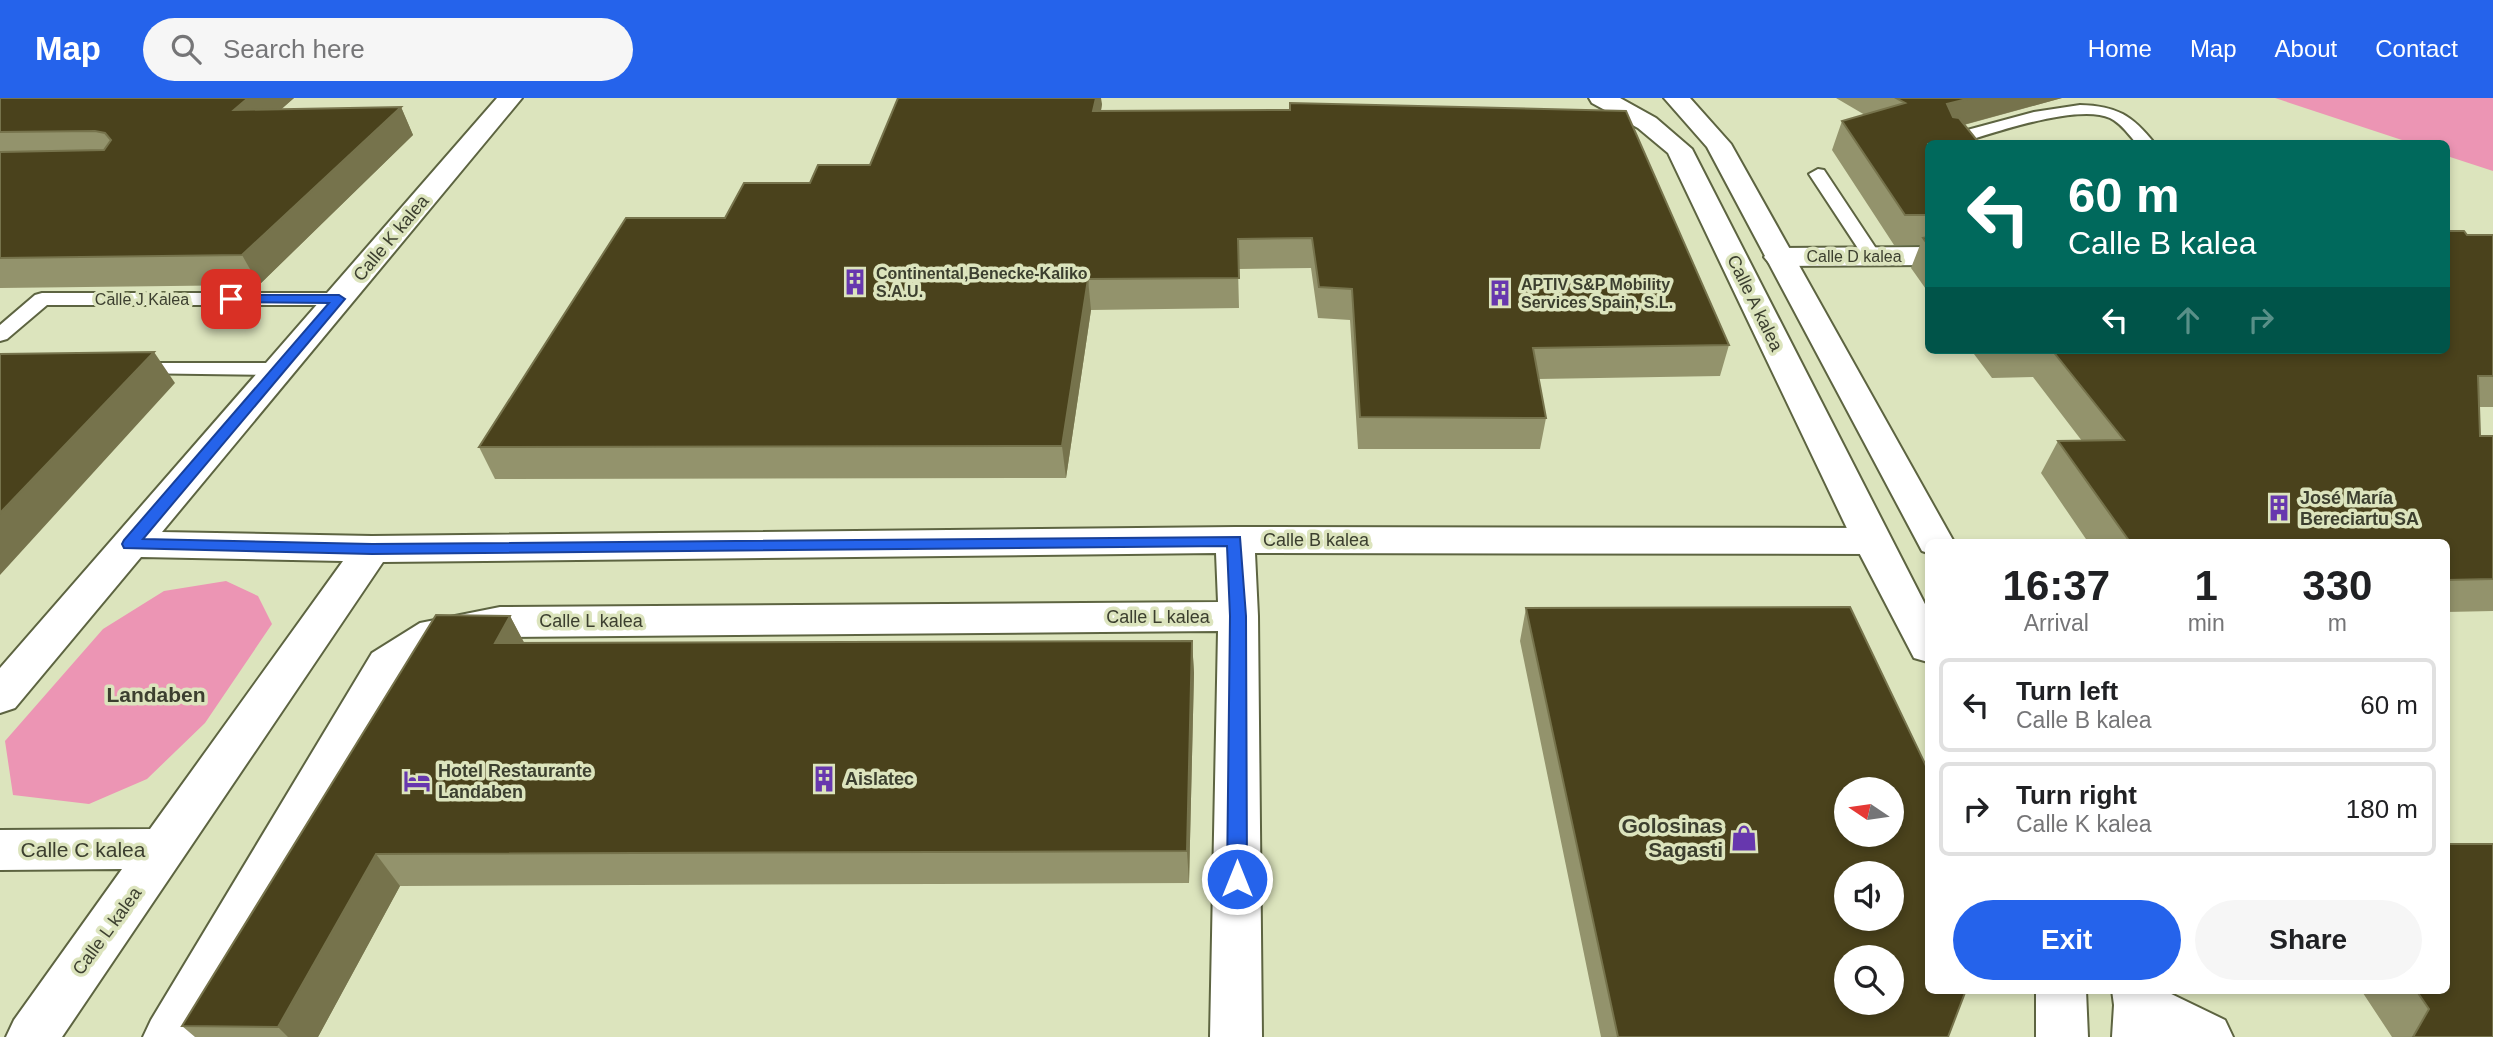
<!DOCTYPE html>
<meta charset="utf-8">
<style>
body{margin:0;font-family:Helvetica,sans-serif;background:#f6f6f6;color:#202124;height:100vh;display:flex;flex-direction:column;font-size:26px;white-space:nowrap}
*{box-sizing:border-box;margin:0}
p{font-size:23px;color:#757577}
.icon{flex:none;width:38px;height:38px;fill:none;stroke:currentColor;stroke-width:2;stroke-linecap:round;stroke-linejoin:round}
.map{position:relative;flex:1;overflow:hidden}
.drawer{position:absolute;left:1925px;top:441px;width:525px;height:455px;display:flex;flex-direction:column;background:#fff;border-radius:10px;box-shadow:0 4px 10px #0003}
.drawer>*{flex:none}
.hud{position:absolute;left:1925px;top:42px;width:525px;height:214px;border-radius:10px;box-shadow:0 4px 10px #0003;background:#00695c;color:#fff;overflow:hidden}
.needle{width:46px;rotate:283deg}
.tools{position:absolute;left:1834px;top:679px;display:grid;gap:14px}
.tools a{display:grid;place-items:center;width:70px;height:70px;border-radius:50%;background:#fff;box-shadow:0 4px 10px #0003;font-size:35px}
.pin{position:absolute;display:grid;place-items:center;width:60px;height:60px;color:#fff;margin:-30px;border-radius:14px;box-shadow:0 4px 10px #0006}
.me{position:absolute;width:77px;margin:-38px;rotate:0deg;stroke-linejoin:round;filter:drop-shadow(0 0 5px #0008)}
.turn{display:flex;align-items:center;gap:24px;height:147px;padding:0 28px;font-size:32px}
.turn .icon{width:91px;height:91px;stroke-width:2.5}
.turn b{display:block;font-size:49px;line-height:60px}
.lanes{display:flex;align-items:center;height:66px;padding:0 28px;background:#0003;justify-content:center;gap:35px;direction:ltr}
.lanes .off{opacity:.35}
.eta{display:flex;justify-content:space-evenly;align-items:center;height:119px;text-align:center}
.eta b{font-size:42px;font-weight:800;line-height:49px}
.primary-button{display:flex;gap:14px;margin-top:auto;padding:14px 28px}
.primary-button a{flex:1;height:80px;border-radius:42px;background:#2563eb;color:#fff;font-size:28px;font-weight:800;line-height:80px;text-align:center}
.primary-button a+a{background:#f6f6f6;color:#202124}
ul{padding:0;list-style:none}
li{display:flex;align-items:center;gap:21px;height:94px;margin:0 14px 10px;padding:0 14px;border:4px solid #e0e0e0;border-radius:10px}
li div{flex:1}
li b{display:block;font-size:26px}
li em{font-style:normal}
header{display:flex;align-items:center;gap:42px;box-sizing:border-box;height:98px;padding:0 35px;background:#2563eb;color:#fff}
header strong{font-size:33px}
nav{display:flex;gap:38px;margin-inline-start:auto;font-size:24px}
.search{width:490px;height:63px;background:#f6f6f6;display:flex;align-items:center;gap:18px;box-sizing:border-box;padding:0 24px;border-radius:38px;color:#757577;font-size:26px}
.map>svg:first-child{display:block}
.green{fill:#ec95b4}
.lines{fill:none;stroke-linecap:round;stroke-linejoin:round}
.service-casing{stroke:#5d6441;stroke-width:4}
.minor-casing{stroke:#5d6441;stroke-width:4}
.tertiary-casing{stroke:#5d6441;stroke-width:4}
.service{fill:#fff;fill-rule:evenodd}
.minor{fill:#fff;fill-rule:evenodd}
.tertiary{fill:#fff;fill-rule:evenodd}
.wall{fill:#93936c}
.shaded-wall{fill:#76734c}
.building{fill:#4a421c;stroke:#76734c;stroke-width:2;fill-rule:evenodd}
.route{fill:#2563eb;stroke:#184099;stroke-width:2}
.labels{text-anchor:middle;stroke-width:7;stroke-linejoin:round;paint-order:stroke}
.far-street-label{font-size:16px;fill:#3c3f2f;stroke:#dce4bd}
.far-poi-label{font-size:16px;font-weight:bold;fill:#3c3f2f;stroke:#dce4bd;text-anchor:start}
.street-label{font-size:18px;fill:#3c3f2f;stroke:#dce4bd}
.poi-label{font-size:18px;font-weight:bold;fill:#3c3f2f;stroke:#dce4bd;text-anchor:start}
.quarter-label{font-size:21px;font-weight:bold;fill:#3c3f2f;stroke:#dce4bd}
.near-poi-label{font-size:21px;font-weight:bold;fill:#3c3f2f;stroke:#dce4bd;text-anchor:end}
.near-street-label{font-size:21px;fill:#3c3f2f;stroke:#dce4bd}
</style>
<header>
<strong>Map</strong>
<div class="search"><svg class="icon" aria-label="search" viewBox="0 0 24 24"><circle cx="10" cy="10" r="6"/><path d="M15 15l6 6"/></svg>Search here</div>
<nav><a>Home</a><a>Map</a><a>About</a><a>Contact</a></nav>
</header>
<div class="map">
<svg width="2493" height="939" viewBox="0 0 2493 939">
<rect width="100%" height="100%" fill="#dce4bd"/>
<path class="green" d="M2275 0H2493V73L2447 58 2446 46 2411 45Z
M226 483 258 498 272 526 205 625 147 681 89 706 13 697 5 643 103 531 164 493Z"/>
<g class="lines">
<g class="service-casing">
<path id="service" d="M2080 7C2117 8 2132 17 2155 46H2137C2129 37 2121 25 2110 20 2078 5 1990 36 1957 46H1945L1943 42 1945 38 2034 14Z
M1818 71 1824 72 1881 158 1879 162H1865L1863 158 1809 76Z
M42 195H339L349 201 339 207H47L7 241 0 243V227L35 197Z
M134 265H279L286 267 289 271 286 275 279 277 127 275 124 271 127 267Z"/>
</g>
<g class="minor-casing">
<path id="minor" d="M497 0H522L162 434 372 438 1235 429 1872 430 1885 434 1891 443 1885 452 1872 456 1255 455 1258 518 1262 939H1210L1218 533 500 539 445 548 402 577 197 939H143L151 922 372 555 420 525 500 509 1218 504 1216 455 383 464 62 939H6L14 922 122 771 0 772V732L150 731 343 463 141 459 15 610 0 615V570Z
M1928 149V167L1779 168 1769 165 1764 159 1769 153 1779 150Z
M2121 892H2163L2225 922 2233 939H2153L2122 924 2114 907Z"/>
</g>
<g class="tertiary-casing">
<path id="tertiary" d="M1589 0H1620L1656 20 1692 51 1928 512V564L1914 560 1853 443 1668 55 1638 30 1592 5Z
M1664 0H1690L1731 46 1954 444H1928V455L1922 453 1707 49Z
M2036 892H2086L2088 939H2036Z
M2112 892H2163L2166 907 2164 939H2112L2114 907Z"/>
</g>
<use href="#service" class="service"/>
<use href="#minor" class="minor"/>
<use href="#tertiary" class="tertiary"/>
</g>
<path class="wall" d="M0 0H294L281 11 401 9 413 37 259 187 0 190Z
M1836 0H2062L1964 27 1928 46V194L1911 170 1920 147H1894L1832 52 1842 23 1865 17Z
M1290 5 1729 247 1720 278 1538 281 1546 320 1540 351H1358L1350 222 1318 220 1311 170 1238 171 1239 210 1091 212 1066 380 495 381 479 349 725 120 810 85 870 67 1102 6 1101 13 1290 12Z
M2467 137H2493V309H2479L2480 338H2493V513L2446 514V444H2088L2041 375 2058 343H2082L2033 279 1992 280 1971 252H2446Z
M1526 510 1948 939H1601L1520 543Z
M510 518 524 545 1192 543 1194 575 1189 785 400 788 318 939H195L182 928Z
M2361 892H2446L2493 939H2392Z"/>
<path class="shaded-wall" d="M248 0H294L249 40 234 12Z
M1096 0H1101L1102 6 1096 41 1093 13Z
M1971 0H2062L1937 34 1947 6Z
M401 9 413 37 259 187 242 157Z
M1088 181 1091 212 1066 380 1062 348Z
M154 254 175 285 0 477V415Z
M510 518 527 550 495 545Z
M1192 543 1194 575 1189 785 1187 753Z
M376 756 400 788 318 939H288L278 929Z"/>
<path class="building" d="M0 0H248L234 12 401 9 242 157 0 160V54L104 52 111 42 105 35 95 33 0 34Z
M898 0H1096L1093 13 1290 12V5L1626 13 1729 247 1533 250 1546 320 1360 319 1352 191 1319 189 1312 140 1238 141 1239 180 1088 181 1062 348 479 349 626 120H725L744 85H810L818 67H870Z
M1896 0H1971L1947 6 1953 19 1959 20 1980 46H1928V117H1905L1842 23 1905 5Z
M2446 133H2464L2467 137H2493V278H2478L2480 338H2493V481L2446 482V444H2130L2058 343 2124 342 2052 252H2446Z
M1928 139V147L1923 140Z
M154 254 0 415V256Z
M1850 509 1928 672V892H1966L1948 939H1618L1526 510ZM1846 691H1892V737H1846ZM1846 775H1892V821H1846ZM1846 859H1892V905H1846Z
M436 517 510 518 495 545 1192 543 1187 753 376 756 278 929 182 928Z
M2446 746H2493V939H2413L2429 911 2416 892H2446Z"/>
<path class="route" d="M231 197H339L345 201 143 441 372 446 1240 439 1246 518 1247 781 1244 787 1237 790 1230 787 1227 781 1230 518 1227 448 372 456 124 450 122 446 124 442 329 205 226 204 224 201Z"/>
<defs>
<g id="building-bare" transform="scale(2.1)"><path d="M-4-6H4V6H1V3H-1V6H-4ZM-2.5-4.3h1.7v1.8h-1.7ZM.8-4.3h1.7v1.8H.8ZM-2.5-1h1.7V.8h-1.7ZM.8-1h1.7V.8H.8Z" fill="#6737ae" stroke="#dce4bd" stroke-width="2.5" paint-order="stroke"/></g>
<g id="hotel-bare" transform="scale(2.1)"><path d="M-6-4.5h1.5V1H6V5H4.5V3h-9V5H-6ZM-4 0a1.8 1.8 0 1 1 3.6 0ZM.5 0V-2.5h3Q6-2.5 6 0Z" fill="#6737ae" stroke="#dce4bd" stroke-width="2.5" paint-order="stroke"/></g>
<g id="shop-bare" transform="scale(2.1)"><path d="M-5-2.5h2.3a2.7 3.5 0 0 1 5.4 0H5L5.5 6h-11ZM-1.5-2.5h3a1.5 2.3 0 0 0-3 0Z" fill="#6737ae" stroke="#dce4bd" stroke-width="2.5" paint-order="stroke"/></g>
</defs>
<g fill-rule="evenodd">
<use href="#building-bare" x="855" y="184"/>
<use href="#building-bare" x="1500" y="195"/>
<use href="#building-bare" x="2279" y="410"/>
<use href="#building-bare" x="824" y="681"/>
<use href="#hotel-bare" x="417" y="683"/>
<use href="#shop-bare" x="1744" y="740"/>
</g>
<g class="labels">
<g class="far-street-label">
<text x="1854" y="164">Calle D kalea</text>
<text x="142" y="207">Calle J Kalea</text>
</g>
<g class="far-poi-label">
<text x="876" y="181">Continental,Benecke-Kaliko<tspan x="876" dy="18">S.A.U.</tspan></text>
<text x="1521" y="192">APTIV S&amp;P Mobility<tspan x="1521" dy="18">Services Spain, S.L.</tspan></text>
</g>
<g class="street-label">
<text transform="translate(391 140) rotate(-50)" y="6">Calle K kalea</text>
<text transform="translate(1755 205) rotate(64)" y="6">Calle A kalea</text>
<text x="1316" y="448">Calle B kalea</text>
<text x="1158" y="525">Calle L kalea</text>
<text x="591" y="529">Calle L kalea</text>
<text transform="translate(107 833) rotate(-54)" y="6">Calle L kalea</text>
</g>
<g class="poi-label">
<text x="2300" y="406">José María<tspan x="2300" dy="21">Bereciartu SA</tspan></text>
<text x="438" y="679">Hotel Restaurante<tspan x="438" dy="21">Landaben</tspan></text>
<text x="845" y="687">Aislatec</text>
</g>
<g class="quarter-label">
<text x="156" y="604">Landaben</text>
</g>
<g class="near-poi-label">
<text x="1723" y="735">Golosinas<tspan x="1723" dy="24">Sagasti</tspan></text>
</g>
<g class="near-street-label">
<text x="83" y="759">Calle C kalea</text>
</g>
</g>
</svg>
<div class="tools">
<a><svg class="needle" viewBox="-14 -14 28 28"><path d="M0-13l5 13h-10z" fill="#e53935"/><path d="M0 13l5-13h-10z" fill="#757577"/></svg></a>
<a><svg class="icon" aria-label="sound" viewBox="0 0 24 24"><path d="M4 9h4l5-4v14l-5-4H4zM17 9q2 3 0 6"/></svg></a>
<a><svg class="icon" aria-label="search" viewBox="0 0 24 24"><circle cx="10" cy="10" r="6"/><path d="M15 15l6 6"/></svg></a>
</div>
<div class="pin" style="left:231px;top:201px;background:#d93025"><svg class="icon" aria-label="arrive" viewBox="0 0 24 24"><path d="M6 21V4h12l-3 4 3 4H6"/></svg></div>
<svg class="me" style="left:1237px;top:781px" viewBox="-20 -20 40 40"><circle r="17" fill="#2563eb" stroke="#fff" stroke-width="3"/><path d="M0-11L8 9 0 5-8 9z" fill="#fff"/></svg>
<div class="hud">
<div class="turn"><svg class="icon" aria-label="left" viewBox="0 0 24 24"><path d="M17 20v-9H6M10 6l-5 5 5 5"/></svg><div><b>60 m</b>Calle B kalea</div></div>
<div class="lanes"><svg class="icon" aria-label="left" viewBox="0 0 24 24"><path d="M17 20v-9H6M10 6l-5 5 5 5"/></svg><svg class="icon off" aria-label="ahead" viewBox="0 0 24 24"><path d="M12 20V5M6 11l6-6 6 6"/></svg><svg class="icon off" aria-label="right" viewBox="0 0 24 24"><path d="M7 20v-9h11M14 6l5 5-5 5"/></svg></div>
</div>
<section class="drawer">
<div class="eta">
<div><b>16:37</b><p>Arrival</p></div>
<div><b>1</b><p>min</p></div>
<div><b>330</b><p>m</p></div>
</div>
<ul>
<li><svg class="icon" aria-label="left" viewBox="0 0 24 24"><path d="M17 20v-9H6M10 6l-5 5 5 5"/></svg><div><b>Turn left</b><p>Calle B kalea</p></div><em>60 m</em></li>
<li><svg class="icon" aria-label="right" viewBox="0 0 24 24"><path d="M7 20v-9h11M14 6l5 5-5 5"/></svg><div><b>Turn right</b><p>Calle K kalea</p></div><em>180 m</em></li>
</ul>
<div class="primary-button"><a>Exit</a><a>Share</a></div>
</section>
</div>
